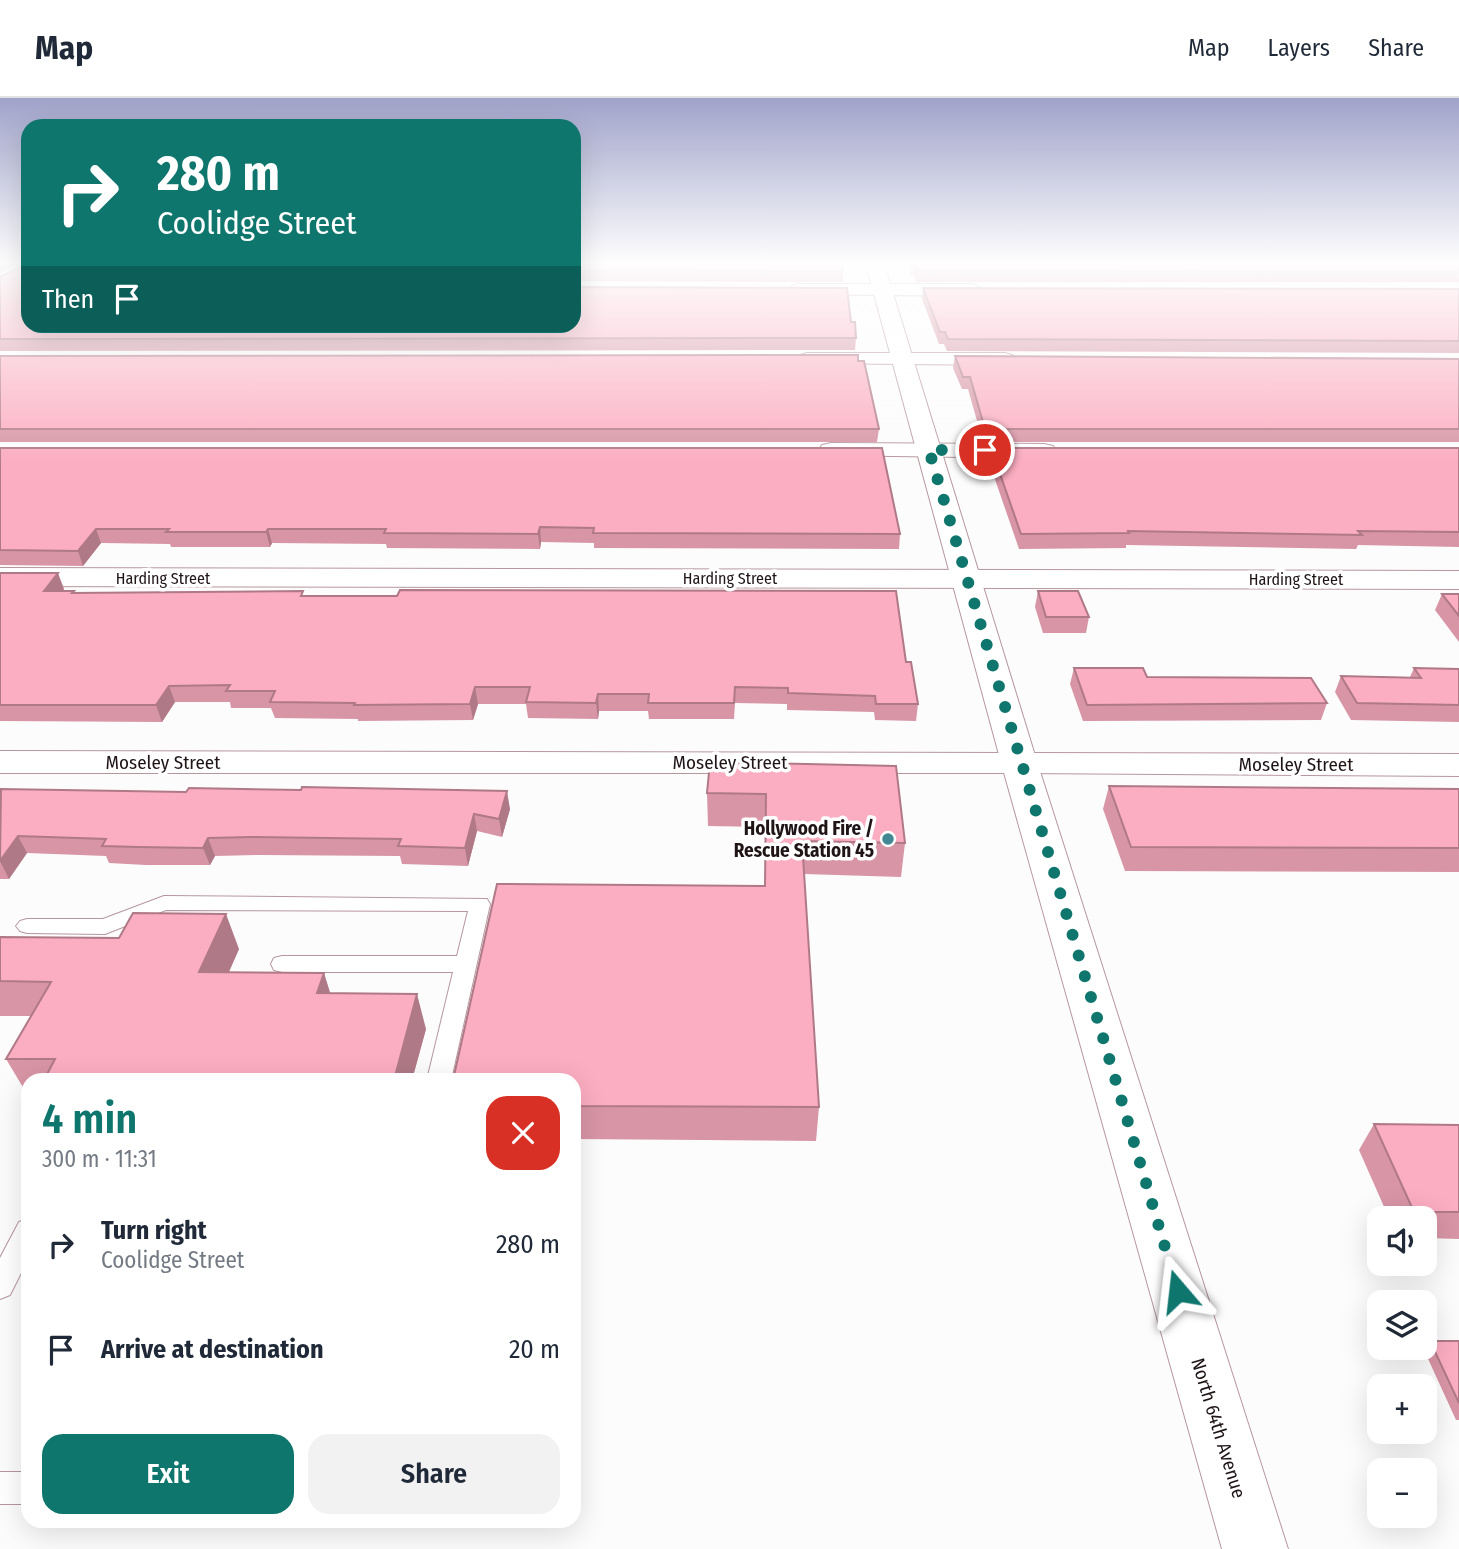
<!DOCTYPE html>
<meta charset="utf-8">
<style>
body{margin:0;font-family:"Fira Sans Condensed",sans-serif;background:#f2f2f3;color:#1f2937;height:100vh;display:flex;flex-direction:column;font-size:26px;white-space:nowrap}
*{box-sizing:border-box;margin:0}
p{font-size:23px;color:#747a83}
.icon{flex:none;width:38px;height:38px;fill:none;stroke:currentColor;stroke-width:2;stroke-linecap:round;stroke-linejoin:round}
.map{position:relative;flex:1;overflow:hidden}
.sheet{position:absolute;left:21px;top:975px;width:560px;height:455px;display:flex;flex-direction:column;background:#fff;border-radius:21px;box-shadow:0 7px 28px #0002}
.sheet>*{flex:none}
.hud{position:absolute;left:21px;top:21px;width:560px;height:214px;border-radius:21px;box-shadow:0 7px 28px #0002;background:#0f766e;color:#fff;overflow:hidden}
.fabs{position:absolute;left:1367px;top:1108px;display:grid;gap:14px}
.fabs a{display:grid;place-items:center;width:70px;height:70px;border-radius:14px;background:#fff;box-shadow:0 7px 28px #0002;font-size:35px}
.pin{position:absolute;display:grid;place-items:center;width:60px;height:60px;color:#fff;margin:-30px;border:4px solid #fff;border-radius:50%;box-shadow:0 2px 7px #0007}
.me{position:absolute;width:77px;margin:-38px;rotate:343deg;stroke-linejoin:round;filter:drop-shadow(0 0 5px #0008)}
.turn{display:flex;align-items:center;gap:24px;height:147px;padding:0 21px;font-size:32px}
.turn .icon{width:91px;height:91px;stroke-width:2.5}
.turn b{display:block;font-size:49px;line-height:60px}
.then{display:flex;align-items:center;height:66px;padding:0 21px;background:#0003;gap:14px;font-size:26px}
.round{display:grid;place-items:center;flex:none;width:74px;height:74px;border-radius:21px;background:#f2f2f3}
.head{display:flex;align-items:center;justify-content:space-between;height:119px;padding:0 21px}
h1{font-size:42px;font-weight:600;line-height:52px;color:#0f766e}
.button{display:flex;gap:14px;margin-top:auto;padding:14px 21px}
.button a{flex:1;height:80px;border-radius:21px;background:#0f766e;color:#fff;font-size:28px;font-weight:600;line-height:80px;text-align:center}
.button a+a{background:#f2f2f3;color:#1f2937}
ul{padding:0;list-style:none}
li{display:flex;align-items:center;gap:21px;height:105px;padding:0 21px}
li div{flex:1}
li b{display:block;font-size:26px}
li em{font-style:normal}
header{display:flex;align-items:center;gap:42px;box-sizing:border-box;height:98px;padding:0 35px;background:#fff;border-bottom:2px solid #e0e1e3}
header strong{font-size:33px}
nav{display:flex;gap:38px;margin-inline-start:auto;font-size:24px}
.map>svg:first-child{display:block}
.lines{fill:none;stroke-linecap:round;stroke-linejoin:round}
.lane-casing{stroke:#b6979e;stroke-width:2}
.street-casing{stroke:#b6979e;stroke-width:2}
.secondary-casing{stroke:#b6979e;stroke-width:2}
.lane{fill:#fff;fill-rule:evenodd}
.street{fill:#fff;fill-rule:evenodd}
.secondary{fill:#fff;fill-rule:evenodd}
.wall{fill:#d895a6}
.shaded-wall{fill:#b07987}
.building{fill:#fbadc1;stroke:#b07987;stroke-width:2}
.route{stroke:#0f766e;stroke-width:12;stroke-dasharray:0 21.6}
.poi-dot{fill:#438895;stroke:#fff;stroke-width:2.5}
.labels{text-anchor:middle;stroke-width:7;stroke-linejoin:round;paint-order:stroke}
.far-street-label{font-size:16px;fill:#1f1416;stroke:#fff}
.street-label{font-size:19px;fill:#1f1416;stroke:#fff}
.poi-label{font-size:19px;font-weight:bold;fill:#1f1416;stroke:#fff;text-anchor:end}
</style>
<header>
<strong>Map</strong>
<nav><a>Map</a><a>Layers</a><a>Share</a></nav>
</header>
<div class="map">
<svg width="1459" height="1451" viewBox="0 0 1459 1451">
<rect width="100%" height="100%" fill="#fcfcfc"/>
<g class="lines">
<g class="lane-casing">
<path id="lane" d="M164 798 487 801 490 806 451 982H427L453 874H282L274 872 271 866 274 860 282 858H457L468 813 166 812 105 836 27 835 20 833 16 828 20 823 27 821H103Z
M28 1121V1161L10 1197 0 1201V1160L19 1124Z
M0 1374H28V1406H0Z"/>
</g>
<g class="street-casing">
<path id="street" d="M796 186H974L983 192 974 198 789 196 787 192Z
M807 255H1005L1012 257 1016 261 1012 265 1005 267 800 265 796 261 800 257Z
M831 345 1044 346 1053 348 1056 353 1053 358 1044 360 822 357 819 352 822 347Z
M0 470 1459 473V491L0 488Z
M0 653 1459 656V678L1019 675H0Z"/>
</g>
<g class="secondary-casing">
<path id="secondary" d="M865 163H883L1037 664 1288 1451H1222L1001 664Z"/>
</g>
<use href="#lane" class="lane"/>
<use href="#street" class="street"/>
<use href="#secondary" class="secondary"/>
</g>
<path class="wall" d="M574 163 843 173V184L574 183Z
M907 163H1459V184H916L914 177H911Z
M0 179 851 224 856 240 855 252 0 253Z
M923 190 1459 191V255L947 253 944 246H939L922 201Z
M0 258 858 263 879 331 877 344H0Z
M955 258 1459 260V344H983L968 291H962L953 270Z
M0 350 900 436 899 451 594 450V445L541 444 540 451 387 450 386 446 272 445 270 449H171L170 446 101 445 83 468 0 467Z
M991 350H1459V449L1358 447 1356 451 1126 447V450L1019 451 989 364Z
M0 475 64 491 63 493 75 495 304 498 906 564 918 606 916 623 875 622 874 614 787 612V606L735 605 734 621H649L648 613H599L598 621 528 620 526 606H478L473 622 358 623V621L275 620 271 610H231L230 604H175L162 624 0 623Z
M1038 493 1089 519 1086 535H1043L1035 509Z
M1442 496H1459V544L1435 512Z
M1074 570 1147 579 1327 605 1321 622 1083 623 1070 586Z
M1414 570 1459 571V624L1351 622 1335 594 1341 578 1410 579Z
M710 664 905 745 901 779 804 776 819 1009 816 1043 574 1041V982L765 788V729L708 728 707 695Z
M1109 688 1459 691V774L1125 773 1103 711Z
M0 692 510 711 502 739 477 733 468 768 402 766 400 758 258 757 215 758 210 767H146L109 765 106 758 27 755 9 781H0Z
M0 839 239 851 229 874 331 895 426 931 412 982H28V996H27L6 961 31 918H0Z
M1374 1026 1459 1027V1141L1424 1140V1120H1389L1359 1052Z
M1430 1243H1459V1322H1456L1424 1252Z"/>
<path class="shaded-wall" d="M0 163H19L0 175Z
M540 429 541 444 540 451 538 436Z
M96 431 101 445 83 468 78 453Z
M268 431 272 445 270 449 266 434Z
M58 475 64 491 50 508 44 493Z
M169 588 175 604 162 624 156 607Z
M475 589 478 606 473 622 470 606Z
M598 596 599 613 598 621 596 605Z
M507 693 510 711 502 739 499 721Z
M474 716 477 733 468 768 465 750Z
M18 738 27 755 9 781 0 763Z
M208 740 215 758 210 767 203 750Z
M226 816 239 851 213 909 199 874Z
M324 875 335 910 317 895Z
M417 896 426 931 412 982H394Z"/>
<path class="building" d="M26 163H28V228H574V189L847 190 851 224H855L856 240 0 241V179L26 166Z
M574 163H841L843 173 574 172Z
M911 163H1459V174L917 173 915 166H912Z
M923 190 1459 191V243L948 241 945 234H940Z
M858 257V263H864L879 331H0V258Z
M955 258 1459 261V331H985L970 279H963Z
M0 350H882L900 436 593 435 594 430 540 429 538 436 384 435 386 431H268L266 434H166L169 431H96L78 453 0 452Z
M991 350H1459V434L1358 433 1362 437 1128 433 1129 435 1021 436Z
M0 475H58L44 493H74L72 495 303 493 301 498H397L400 492 896 493 906 564H911L918 606H876L875 598 788 595V590L735 589 734 605H648L649 596H598L596 605 526 604 530 589H475L470 606 354 607 355 605 270 604 275 593H226L230 587 169 588 156 607H0Z
M1038 493H1078L1089 519H1046Z
M1442 496H1459V518Z
M1074 570H1143L1147 579 1311 580 1327 605 1087 607Z
M1414 570 1459 571V607L1357 605 1341 578 1421 580Z
M710 664 896 668 905 745 802 743 819 1009 574 1008V982H453L497 786 765 788 766 696 707 695Z
M1109 688 1459 691V750L1131 749Z
M302 689 507 693 499 721 474 716 465 750 398 748 401 741 252 739 208 740 203 750 138 749 102 748 106 741 18 738 0 763 1 691 186 694 189 690 301 692Z
M133 815 226 816 199 874 324 875 317 895 417 896 394 982H44L55 961H6L51 884 0 883V839L119 840Z
M1374 1026 1459 1027V1114H1414Z
M1430 1243H1459V1305Z"/>
<linearGradient id="sky" x2="0" y2="1"><stop stop-color="#a0a3ca"/><stop offset="0.45" stop-color="#fefefe"/><stop offset="1" stop-color="#fefefe" stop-opacity="0"/></linearGradient>
<rect width="1459" height="366" fill="url(#sky)"/>
<g class="lines">
<path class="route" d="M985 352H929L1178 1193"/>
</g>
<circle class="poi-dot" cx="888" cy="741" r="7"/>
<g class="labels">
<g class="far-street-label">
<text x="163" y="486">Harding Street</text>
<text x="730" y="486">Harding Street</text>
<text x="1296" y="487">Harding Street</text>
</g>
<g class="street-label">
<text x="163" y="671">Moseley Street</text>
<text x="730" y="671">Moseley Street</text>
<text x="1296" y="673">Moseley Street</text>
<text transform="translate(1219 1330) rotate(73)" y="7">North 64th Avenue</text>
</g>
<g class="poi-label">
<text x="874" y="737">Hollywood Fire /<tspan x="874" dy="22">Rescue Station 45</tspan></text>
</g>
</g>
</svg>
<div class="fabs">
<a><svg class="icon" aria-label="sound" viewBox="0 0 24 24"><path d="M4 9h4l5-4v14l-5-4H4zM17 9q2 3 0 6"/></svg></a>
<a><svg class="icon" aria-label="layers" viewBox="0 0 24 24"><path d="M12 4l9 5-9 5-9-5zM3 14l9 5 9-5"/></svg></a>
<a>+</a>
<a>−</a>
</div>
<div class="pin" style="left:985px;top:352px;background:#d93025"><svg class="icon" aria-label="arrive" viewBox="0 0 24 24"><path d="M6 21V4h12l-3 4 3 4H6"/></svg></div>
<svg class="me" style="left:1178px;top:1193px" viewBox="-20 -20 40 40"><path d="M0-17L14 15 0 8-14 15z" fill="#0f766e" stroke="#fff" stroke-width="4"/></svg>
<div class="hud">
<div class="turn"><svg class="icon" aria-label="right" viewBox="0 0 24 24"><path d="M7 20v-9h11M14 6l5 5-5 5"/></svg><div><b>280 m</b>Coolidge Street</div></div>
<div class="then">Then<svg class="icon" aria-label="arrive" viewBox="0 0 24 24"><path d="M6 21V4h12l-3 4 3 4H6"/></svg></div>
</div>
<section class="sheet">
<div class="head"><div><h1>4 min</h1><p>300 m · 11:31</p></div><a class="round" style="background:#d93025;color:#fff"><svg class="icon" aria-label="close" viewBox="0 0 24 24"><path d="M6 6l12 12M18 6L6 18"/></svg></a></div>
<ul>
<li><svg class="icon" aria-label="right" viewBox="0 0 24 24"><path d="M7 20v-9h11M14 6l5 5-5 5"/></svg><div><b>Turn right</b><p>Coolidge Street</p></div><em>280 m</em></li>
<li><svg class="icon" aria-label="arrive" viewBox="0 0 24 24"><path d="M6 21V4h12l-3 4 3 4H6"/></svg><div><b>Arrive at destination</b></div><em>20 m</em></li>
</ul>
<div class="button"><a>Exit</a><a>Share</a></div>
</section>
</div>
